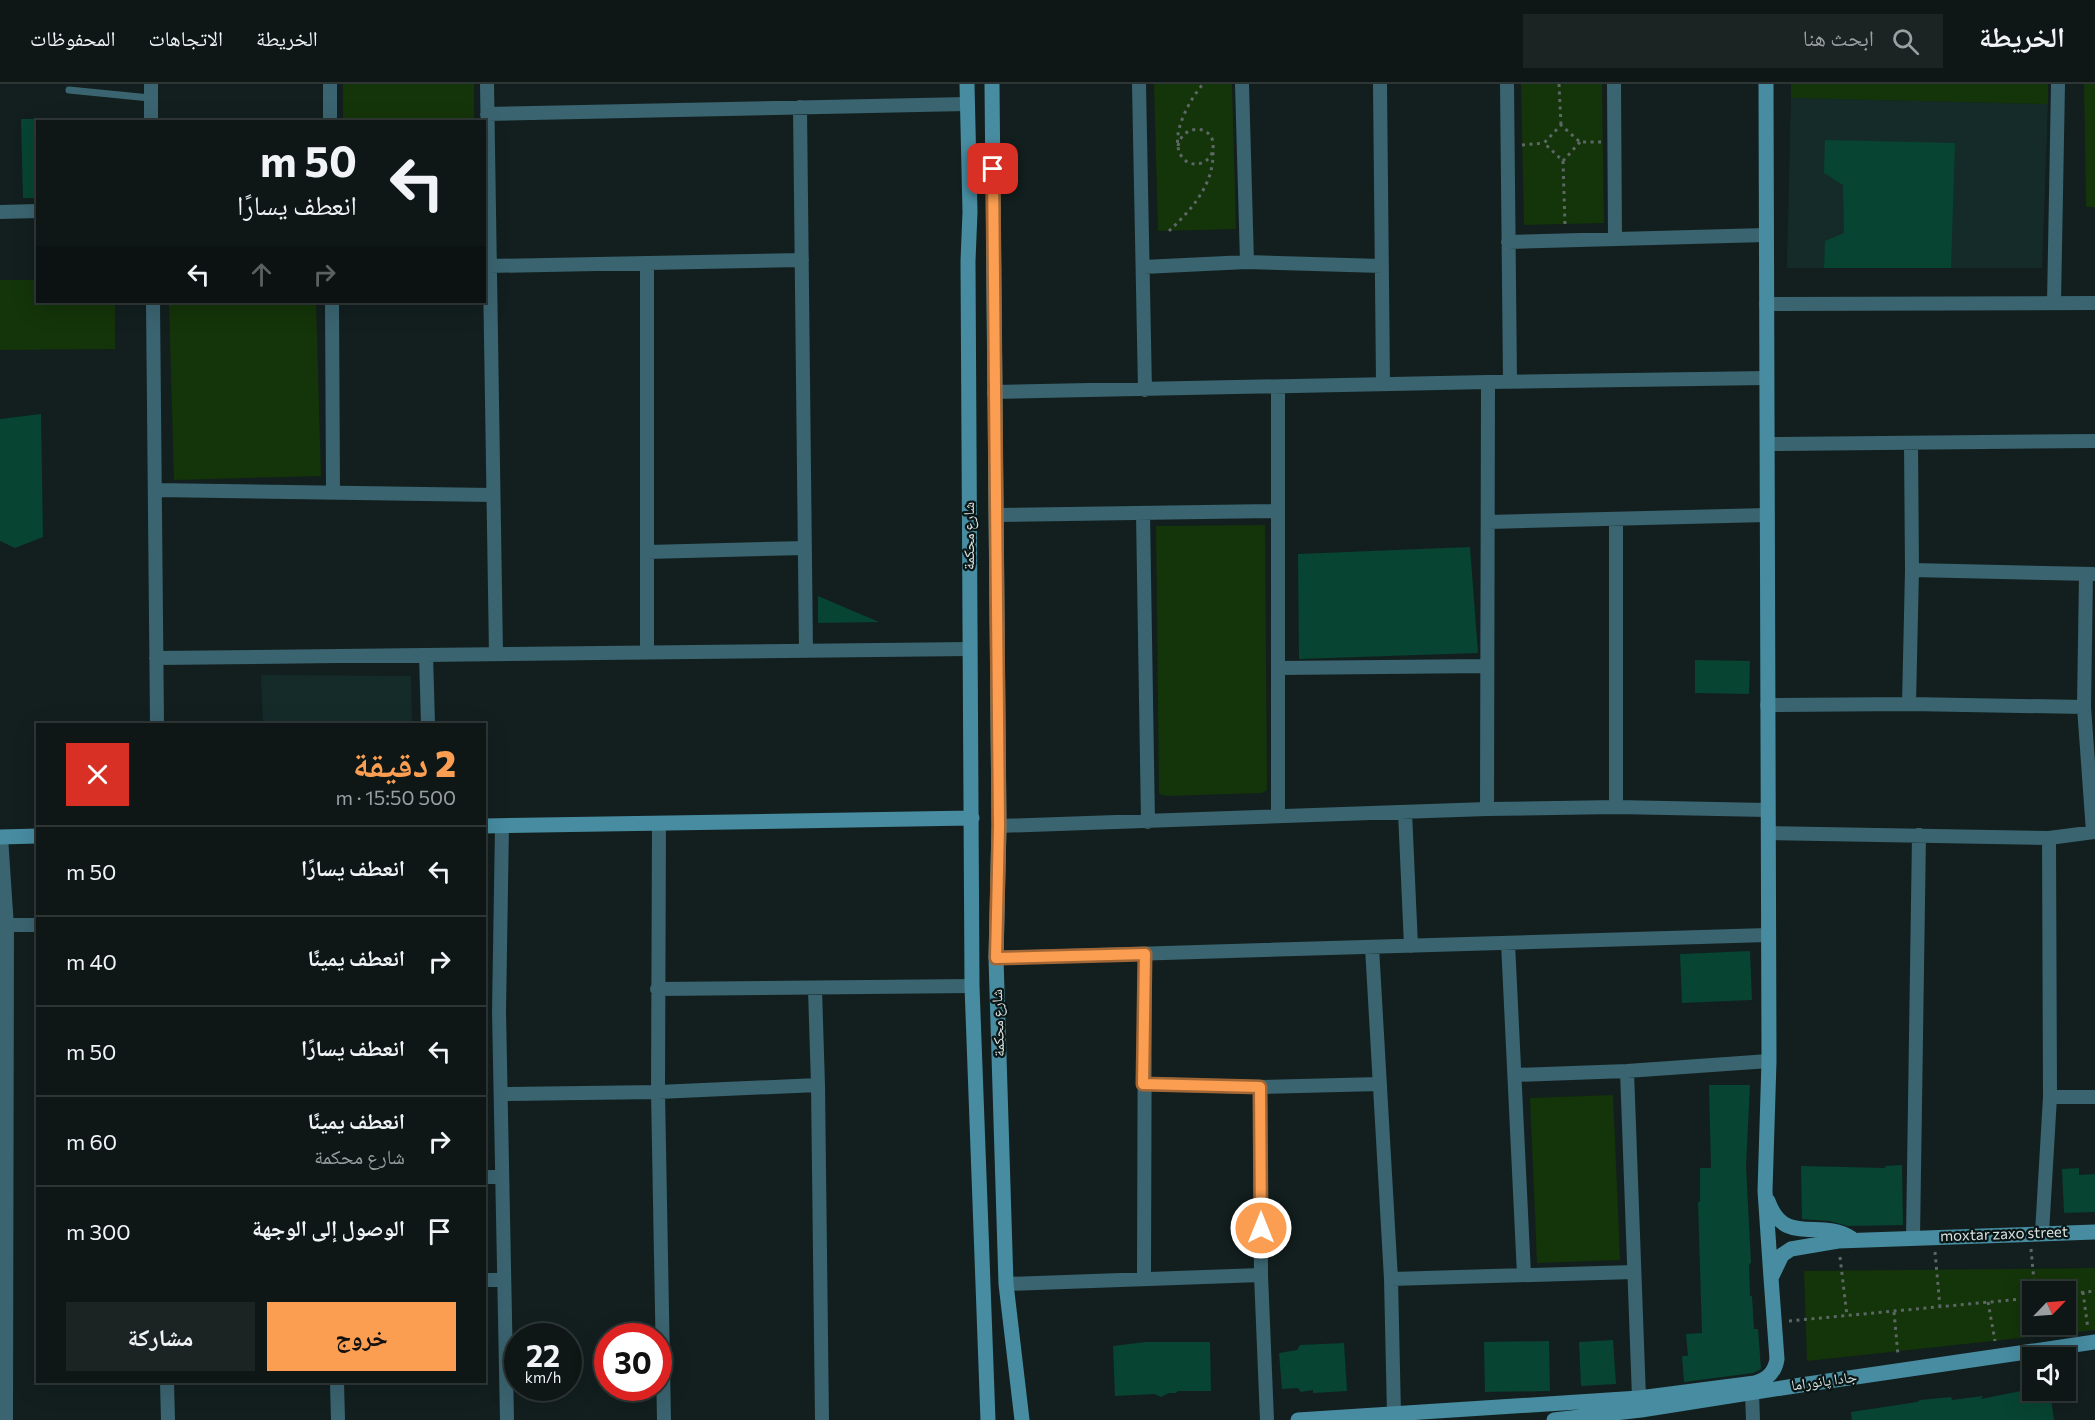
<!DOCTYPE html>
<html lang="ar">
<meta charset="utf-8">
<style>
body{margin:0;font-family:Commissioner,"Noto Naskh Arabic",sans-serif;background:#1c2423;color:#f1f3f6;direction:rtl;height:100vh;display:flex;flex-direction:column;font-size:22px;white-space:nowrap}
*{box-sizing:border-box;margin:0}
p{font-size:20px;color:#9b9fa1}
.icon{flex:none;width:33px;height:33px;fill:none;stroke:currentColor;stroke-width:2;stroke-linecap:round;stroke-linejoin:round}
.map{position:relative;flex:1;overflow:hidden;direction:ltr}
.sheet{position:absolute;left:36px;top:639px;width:450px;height:660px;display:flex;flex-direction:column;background:#0e1716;border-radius:0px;box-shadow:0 6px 24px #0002,0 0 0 2px #2e3635;direction:rtl}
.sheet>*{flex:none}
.guide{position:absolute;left:36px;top:36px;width:450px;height:183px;border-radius:0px;box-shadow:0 6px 24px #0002,0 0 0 2px #2e3635;direction:rtl;background:#0e1716;color:#f1f3f6;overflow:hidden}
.needle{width:39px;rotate:65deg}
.buttons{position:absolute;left:2022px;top:1197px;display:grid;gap:12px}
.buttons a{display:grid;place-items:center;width:54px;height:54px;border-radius:0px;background:#0e1716;box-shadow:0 6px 24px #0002,0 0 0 2px #2e3635;font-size:30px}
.speed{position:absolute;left:504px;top:1239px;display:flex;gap:12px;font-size:30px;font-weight:700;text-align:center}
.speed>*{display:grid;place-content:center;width:78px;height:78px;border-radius:50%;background:#0e1716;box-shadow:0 6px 24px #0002,0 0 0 2px #2e3635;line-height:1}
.speed small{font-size:15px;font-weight:400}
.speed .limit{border:9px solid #d22;background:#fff;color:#111}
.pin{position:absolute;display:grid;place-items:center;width:51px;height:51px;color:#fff;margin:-26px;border-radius:12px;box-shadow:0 3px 9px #0006}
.me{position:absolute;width:66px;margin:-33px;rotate:0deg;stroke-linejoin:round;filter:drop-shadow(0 0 4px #0008)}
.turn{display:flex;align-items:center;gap:21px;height:126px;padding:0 30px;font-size:27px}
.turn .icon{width:78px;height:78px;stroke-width:2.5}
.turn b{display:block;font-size:42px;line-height:51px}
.lanes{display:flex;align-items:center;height:57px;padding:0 30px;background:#0003;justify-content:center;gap:30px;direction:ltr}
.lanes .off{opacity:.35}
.round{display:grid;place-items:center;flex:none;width:63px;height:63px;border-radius:0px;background:#1c2423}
.head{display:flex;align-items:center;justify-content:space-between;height:102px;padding:0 30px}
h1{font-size:36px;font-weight:800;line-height:45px;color:#fb9e51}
.button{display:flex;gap:12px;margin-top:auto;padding:12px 30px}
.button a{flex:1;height:69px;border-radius:0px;background:#fb9e51;color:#111;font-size:24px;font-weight:800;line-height:69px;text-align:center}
.button a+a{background:#1c2423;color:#f1f3f6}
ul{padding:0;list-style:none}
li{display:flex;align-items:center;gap:18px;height:90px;padding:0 30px;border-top:2px solid #2e3635}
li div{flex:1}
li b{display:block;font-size:22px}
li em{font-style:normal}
header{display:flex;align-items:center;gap:36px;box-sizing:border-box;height:84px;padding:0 30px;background:#0e1716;border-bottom:2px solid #2e3635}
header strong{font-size:28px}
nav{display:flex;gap:33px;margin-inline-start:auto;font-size:21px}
.search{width:420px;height:54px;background:#1c2423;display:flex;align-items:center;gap:15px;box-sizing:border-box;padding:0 21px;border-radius:0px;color:#9b9fa1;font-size:22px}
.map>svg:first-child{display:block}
.built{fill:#152b2a}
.green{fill:#143409;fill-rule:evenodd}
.building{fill:#074431}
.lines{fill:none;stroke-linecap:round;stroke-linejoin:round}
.path{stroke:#5c6766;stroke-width:3;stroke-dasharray:3 4.5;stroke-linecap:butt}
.lane{stroke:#3a6470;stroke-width:7}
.street{stroke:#3a6470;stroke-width:14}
.secondary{stroke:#478ca1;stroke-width:15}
.route-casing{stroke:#a36735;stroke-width:15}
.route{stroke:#fb9e51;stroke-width:10}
.labels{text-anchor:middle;stroke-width:4.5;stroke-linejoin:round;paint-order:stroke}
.street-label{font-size:15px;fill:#d9e2e1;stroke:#091615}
</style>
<header>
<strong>الخريطة</strong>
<div class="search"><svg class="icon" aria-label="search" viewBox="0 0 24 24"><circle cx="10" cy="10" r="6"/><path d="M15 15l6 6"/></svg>ابحث هنا</div>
<nav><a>الخريطة</a><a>الاتجاهات</a><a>المحفوظات</a></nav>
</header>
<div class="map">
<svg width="2095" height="1336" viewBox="0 0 2095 1336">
<rect width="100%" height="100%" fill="#121f1e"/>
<path class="built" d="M1791 14 2048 20 2042 184H1787Z
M261 591 411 592 412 640H263Z"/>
<path class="green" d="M343 0H474V37H343Z
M1154 0H1232L1236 145 1158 147Z
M1521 0H1602L1604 139 1524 141Z
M1791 0H2048V20L1791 14Z
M2084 0H2095V123H2086Z
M0 196H37L38 218H115V265L0 266Z
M169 218H316L321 392 174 396Z
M1265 441 1267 706 1262 709 1166 712 1159 710 1156 442Z
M1613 1011 1620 1176 1537 1179 1530 1014Z
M2095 1184V1246L1807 1277 1804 1187ZM2032 1208H2066V1240H2032Z"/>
<path class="building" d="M21 35H38V114H23Z
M1825 56 1955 59 1951 184H1824L1825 157 1844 149 1843 101 1824 89Z
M41 330 43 453 15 464 0 457V335Z
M1470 463 1478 569 1299 575 1298 470Z
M818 512 879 538 818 539Z
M1695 576 1750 577 1749 610 1695 609Z
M1750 867 1752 916 1682 919 1680 870Z
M1709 1001H1750L1746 1082 1751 1179 1749 1180 1750 1212H1752L1754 1245H1758L1761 1285 1753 1289 1684 1298 1682 1272H1688L1686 1250 1702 1249 1698 1118H1700V1084H1711Z
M1902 1081 1903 1141 1848 1142 1829 1137 1802 1135 1801 1082 1886 1084 1885 1082Z
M2079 1084V1091L2095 1090V1128L2064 1129 2062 1085Z
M1613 1256 1616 1300 1581 1302 1579 1258Z
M1549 1257 1550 1307 1485 1308 1484 1258Z
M1146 1258H1210L1211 1307H1178L1176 1309H1169L1161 1313 1155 1310 1115 1312 1113 1262Z
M1344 1259 1347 1307 1313 1309V1306L1301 1308 1298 1304 1282 1305 1279 1269 1297 1266 1300 1261Z
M2026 1306H2050L2054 1336H1852L1851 1328 1917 1318 1920 1316 1951 1313 1952 1316 1983 1312 1981 1315Z"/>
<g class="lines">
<path class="path" d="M1559 0 1561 41
M1580 58 1563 77 1544 59 1561 41 1580 58H1601
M1522 61 1544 59
M1178 62C1183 38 1216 41 1213 64 1212 80 1191 86 1182 73 1168 53 1190 15 1203 0
M1563 77 1565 142
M1169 147C1191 126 1214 101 1213 68
M2031 1165 2035 1208
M1935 1168 1940 1223
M1840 1173 1847 1232
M2083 1208 2088 1245
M2066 1210 2095 1207
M1988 1218 1995 1257
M1894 1228 1898 1271
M1789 1237 2032 1214"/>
<path class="lane" d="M69 6 150 14"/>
<path class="street" d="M330 0V38
M487 0 496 570
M1139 0 1145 306
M1242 0 1247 178
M1380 0 1383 300
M1507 0 1510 297
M1614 0 1615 154
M800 23 806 567
M487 30 967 20
M151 38V0
M0 128 38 127
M1508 158 1766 151
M647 179V568
M489 182 802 176
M1143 183 1247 178 1382 182
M153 218 157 640
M332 218 333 408
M2054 219 2058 0
M1766 220 2095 219
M994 308 1488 298 1767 294
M1767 360 2095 357
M155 406 493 411
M1143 429 1148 738
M996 431 1278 427
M1616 436V723
M1488 438 1767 431
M647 468 805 464
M1912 486 2093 490
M2086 490 2084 623 2093 748
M426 571 428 640
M156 574 970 565
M1278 584 1487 582
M1909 620 1912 486 1911 359
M1767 621 1909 620 2084 623
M1487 725 1488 298
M1405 728 1411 862
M1278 732V303
M659 739 658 1008 664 1336
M502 742 499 927 507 1336
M999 742 1487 725 1616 723 1767 726
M1768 749 2049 754 2095 748
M1 753 7 843 6 1336
M1 841H38
M1508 859 1524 1191
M1372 863 1391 1195 1394 1331
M996 874 1768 851
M657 905 972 902
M815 905 818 1001 822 1336
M1627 987 1639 1314
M1515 991 1627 987 1769 977
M1143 1000 1260 1003 1380 1000
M1260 1003 1261 1191 1267 1336
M501 1010 658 1008 818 1001
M2050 1013H2095
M484 1093H502
M2042 1149 2050 1013 2049 754
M1913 1154 1919 751
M1144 1194 1145 870
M1391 1195 1634 1188
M484 1196H504
M1006 1200 1261 1191
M167 1298 168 1336
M337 1298 338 1336
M1752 1309 1753 1336"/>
<path class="secondary" d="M967 0 970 128 968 177 972 902 988 1336
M992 0 999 742 996 874 1006 1200 1022 1336
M1766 0 1769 977 1765 1107 1771 1194
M484 742 972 734
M0 753 38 752
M1768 1117C1784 1163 1820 1134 1851 1154
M1298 1336 1639 1314 1755 1299C1768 1295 1775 1288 1777 1275L1771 1194 1782 1171 1791 1165 1838 1157 2095 1148
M1554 1336 1641 1326 1801 1301 2095 1258"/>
</g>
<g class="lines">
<g class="route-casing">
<path id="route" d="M993 85 999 742 996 874 1145 870 1143 1000 1260 1003 1261 1144"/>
</g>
<use href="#route" class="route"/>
</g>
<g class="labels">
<g class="street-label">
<text transform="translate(969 452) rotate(-90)" y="5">شارع محكمة</text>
<text transform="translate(998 939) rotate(-92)" y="5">شارع محكمة</text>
<text transform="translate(2004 1150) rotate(-2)" y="5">moxtar zaxo street</text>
<text transform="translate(1824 1297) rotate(-8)" y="5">جادا پانوراما</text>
</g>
</g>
</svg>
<div class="buttons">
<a><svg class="needle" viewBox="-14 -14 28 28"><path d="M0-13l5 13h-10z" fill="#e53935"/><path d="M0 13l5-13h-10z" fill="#9b9fa1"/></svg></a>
<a><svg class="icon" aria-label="sound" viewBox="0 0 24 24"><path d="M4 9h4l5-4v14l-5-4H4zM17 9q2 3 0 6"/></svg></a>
</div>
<div class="speed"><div>22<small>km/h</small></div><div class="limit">30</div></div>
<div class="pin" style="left:993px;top:85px;background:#d93025"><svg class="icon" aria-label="arrive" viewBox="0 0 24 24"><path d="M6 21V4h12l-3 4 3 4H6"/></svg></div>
<svg class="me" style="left:1261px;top:1144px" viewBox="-20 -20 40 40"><circle r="17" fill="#fb9e51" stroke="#fff" stroke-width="3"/><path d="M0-11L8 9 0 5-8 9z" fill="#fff"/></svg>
<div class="guide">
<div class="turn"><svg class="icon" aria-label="left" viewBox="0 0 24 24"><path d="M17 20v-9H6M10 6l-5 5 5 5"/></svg><div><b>50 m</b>انعطف يسارًا</div></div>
<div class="lanes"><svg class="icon" aria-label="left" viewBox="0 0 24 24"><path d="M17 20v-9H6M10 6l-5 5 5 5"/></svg><svg class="icon off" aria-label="ahead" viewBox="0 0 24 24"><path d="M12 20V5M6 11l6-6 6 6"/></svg><svg class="icon off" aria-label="right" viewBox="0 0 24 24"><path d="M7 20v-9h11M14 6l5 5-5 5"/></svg></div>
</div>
<section class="sheet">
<div class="head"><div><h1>2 دقيقة</h1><p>500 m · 15:50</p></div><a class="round" style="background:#d93025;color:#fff"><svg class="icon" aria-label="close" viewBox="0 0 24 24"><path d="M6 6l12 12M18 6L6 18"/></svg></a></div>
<ul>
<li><svg class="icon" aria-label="left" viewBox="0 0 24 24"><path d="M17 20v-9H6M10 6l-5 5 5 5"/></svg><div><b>انعطف يسارًا</b></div><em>50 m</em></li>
<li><svg class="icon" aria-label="right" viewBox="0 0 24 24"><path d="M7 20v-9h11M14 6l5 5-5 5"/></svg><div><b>انعطف يمينًا</b></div><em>40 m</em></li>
<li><svg class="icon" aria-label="left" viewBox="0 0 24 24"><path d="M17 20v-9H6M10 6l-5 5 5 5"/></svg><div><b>انعطف يسارًا</b></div><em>50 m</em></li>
<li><svg class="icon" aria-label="right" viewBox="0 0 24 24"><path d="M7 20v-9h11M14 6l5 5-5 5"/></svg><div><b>انعطف يمينًا</b><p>شارع محكمة</p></div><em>60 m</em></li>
<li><svg class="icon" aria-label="arrive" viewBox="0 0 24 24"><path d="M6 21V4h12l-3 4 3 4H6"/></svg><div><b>الوصول إلى الوجهة</b></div><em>300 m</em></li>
</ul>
<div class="button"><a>خروج</a><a>مشاركة</a></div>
</section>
</div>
